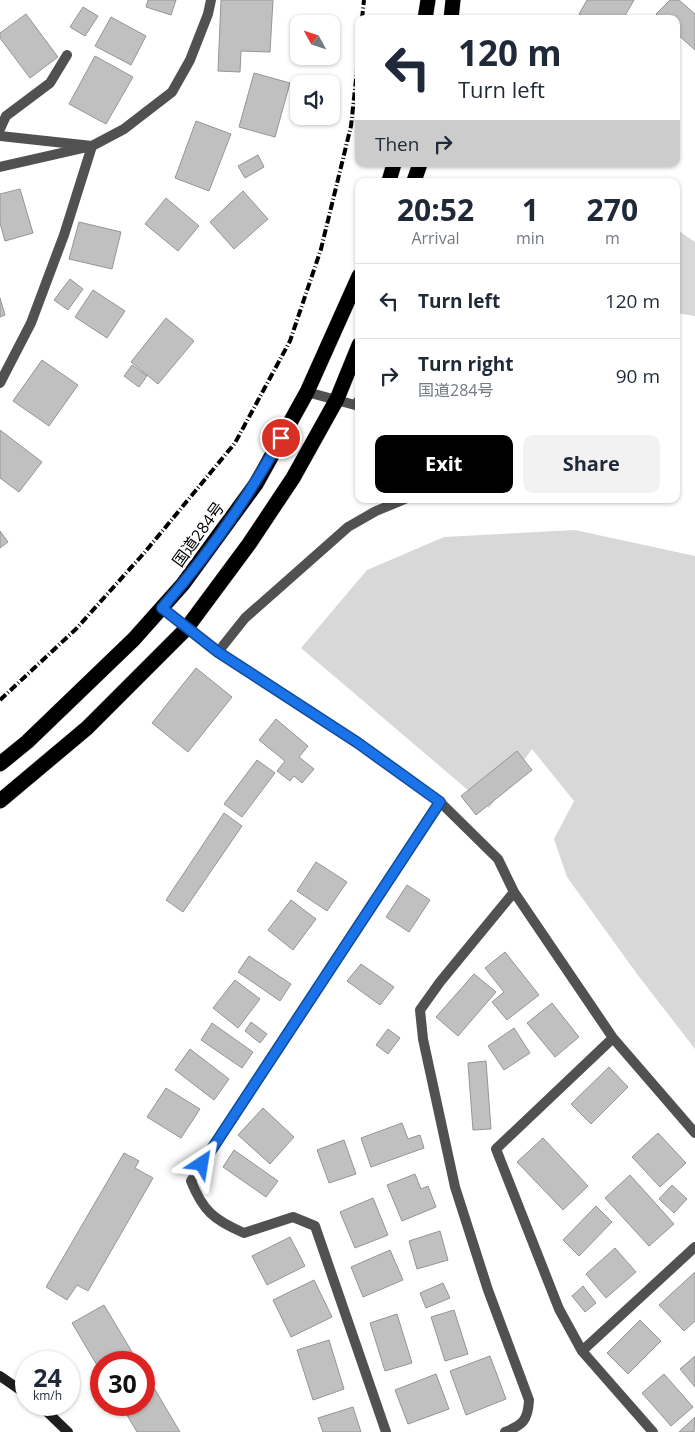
<!DOCTYPE html>
<meta charset="utf-8">
<style>
body{margin:0;font-family:"Open Sans","Noto Sans JP",sans-serif;background:#f2f2f3;color:#1f2937;height:100vh;display:flex;flex-direction:column;font-size:19px;white-space:nowrap}
*{box-sizing:border-box;margin:0}
p{font-size:16px;color:#747a83}
.icon{flex:none;width:28px;height:28px;fill:none;stroke:currentColor;stroke-width:2;stroke-linecap:round;stroke-linejoin:round}
.map{position:relative;flex:1;overflow:hidden}
.side{position:absolute;left:355px;top:178px;width:325px;height:325px;display:flex;flex-direction:column;background:#fff;border-radius:10px;box-shadow:0 1px 4px #0004}
.side>*{flex:none}
.guide{position:absolute;left:355px;top:15px;width:325px;height:152px;border-radius:10px;box-shadow:0 1px 4px #0004;background:#fff;color:#1f2937;overflow:hidden}
.needle{width:32px;rotate:310deg}
.controls{position:absolute;left:290px;top:15px;display:grid;gap:10px}
.controls a{display:grid;place-items:center;width:50px;height:50px;border-radius:10px;background:#fff;box-shadow:0 1px 4px #0004;font-size:25px}
.speed{position:absolute;left:15px;top:1351px;display:flex;gap:10px;font-size:25px;font-weight:700;text-align:center}
.speed>*{display:grid;place-content:center;width:65px;height:65px;border-radius:50%;background:#fff;box-shadow:0 1px 4px #0004;line-height:1}
.speed small{font-size:12px;font-weight:400}
.speed .limit{border:8px solid #d22;background:#fff;color:#111}
.pin{position:absolute;display:grid;place-items:center;width:42px;height:42px;color:#fff;margin:-21px;border:2px solid #fff;border-radius:50%;box-shadow:0 1px 5px #0007}
.me{position:absolute;width:55px;margin:-28px;rotate:33deg;stroke-linejoin:round;filter:drop-shadow(0 0 4px #0008)}
.turn{display:flex;align-items:center;gap:18px;height:105px;padding:0 20px;font-size:22px}
.turn .icon{width:65px;height:65px;stroke-width:2.5}
.turn b{display:block;font-size:35px;line-height:42px}
.then{display:flex;align-items:center;height:48px;padding:0 20px;background:#0003;gap:10px;font-size:19px}
.eta{display:flex;justify-content:space-evenly;align-items:center;height:85px;text-align:center}
.eta b{font-size:30px;font-weight:700;line-height:35px}
.action{display:flex;gap:10px;margin-top:auto;padding:10px 20px}
.action a{flex:1;height:58px;border-radius:10px;background:#000;color:#fff;font-size:20px;font-weight:700;line-height:58px;text-align:center}
.action a+a{background:#f2f2f3;color:#1f2937}
ul{padding:0;list-style:none}
li{display:flex;align-items:center;gap:15px;height:75px;padding:0 20px;border-top:1px solid #e0e1e3}
li div{flex:1}
li b{display:block;font-size:19px}
li em{font-style:normal}
.map>svg:first-child{display:block}
.green{fill:#d8d8d8}
.building{fill:#c0c0c0;stroke:#959595}
.lines{fill:none;stroke-linecap:round;stroke-linejoin:round}
.highway-casing{stroke:#dbdbdb;stroke-width:16}
.street{stroke:#515151;stroke-width:10}
.secondary{stroke:#1e1e1e;stroke-width:10}
.highway{stroke:#000;stroke-width:15}
.rail{stroke:#000;stroke-width:4;stroke-dasharray:8 2.5 1 2.5;stroke-linecap:butt}
.route-casing{stroke:#114b97;stroke-width:12}
.route{stroke:#1a73e8;stroke-width:9}
.labels{text-anchor:middle;stroke-width:5;stroke-linejoin:round;paint-order:stroke}
.street-label{font-size:16px;fill:#000;stroke:#fff}
</style>
<div class="map">
<svg width="695" height="1432" viewBox="0 0 695 1432">
<rect width="100%" height="100%" fill="#fff"/>
<path class="green" d="M676 229 695 242V316L676 313Z
M575 530 695 556V1049L637 974 567 877 554 839 574 801 532 749 489 808 301 648 367 570 444 537Z"/>
<path class="building" d="M148 0H176L171 15 146 7Z
M221 0H273L270 52 241 51 240 72 218 71Z
M587 0H634L623 19H588L579 14Z
M670 0H679L695 14V50L676 33V19H661L656 14Z
M83 7 98 16 85 36 70 27Z
M26 14 58 57 30 78 0 38V33Z
M111 17 146 36 131 65 95 46Z
M95 56 133 77 106 124 69 104Z
M254 73 290 83 275 137 239 127Z
M196 121 231 134 209 191 175 178Z
M258 155 264 167 245 178 238 166Z
M20 189 33 233 5 241 0 223V194Z
M243 191 268 219 234 249 210 222Z
M166 198 199 226 178 251 145 224Z
M79 222 121 232 112 269 69 259Z
M70 279 83 289 68 310 54 300Z
M93 290 125 311 107 338 75 317Z
M0 298 5 315 0 317Z
M166 318 194 341 158 384 131 362Z
M42 360 78 385 49 426 13 401Z
M132 365 147 376 139 387 124 376Z
M0 430 42 462 19 492 0 478Z
M0 531 8 542 0 548Z
M196 668 232 697 188 752 152 723Z
M276 719 308 746 299 757 314 769 302 783 294 776 290 781 277 771 285 761 259 740Z
M517 751 532 770 476 815 461 796Z
M257 760 275 773 242 817 224 804Z
M224 813 242 826 183 912 166 900Z
M316 862 347 882 327 911 297 891Z
M407 885 430 900 409 932 386 917Z
M291 900 316 919 293 950 268 930Z
M505 952 539 995 507 1020 492 1002 504 992 485 968Z
M249 956 291 984 280 1001 238 972Z
M361 964 394 987 380 1005 347 981Z
M474 974 496 992 458 1036 436 1017Z
M235 980 260 999 238 1028 213 1008Z
M552 1003 579 1037 555 1057 527 1023Z
M251 1022 267 1034 260 1043 245 1031Z
M212 1023 253 1052 242 1068 201 1040Z
M514 1028 530 1053 504 1070 488 1046Z
M388 1029 400 1038 388 1054 376 1045Z
M190 1049 229 1079 214 1100 175 1070Z
M486 1061 491 1129 473 1130 468 1063Z
M609 1067 628 1087 591 1124 571 1104Z
M166 1088 200 1109 181 1138 147 1117Z
M263 1108 294 1137 270 1164 238 1135Z
M402 1123 408 1139 420 1135 424 1148 371 1167 361 1138Z
M658 1133 686 1163 660 1187 632 1157Z
M543 1138 588 1186 563 1210 517 1162Z
M344 1140 356 1174 329 1183 317 1150Z
M234 1150 278 1181 266 1197 223 1167Z
M124 1153 139 1161 135 1168 153 1178 88 1291 77 1285 67 1300 46 1287Z
M415 1174 421 1189 428 1186 436 1207 402 1221 387 1185Z
M630 1175 674 1224 649 1246 605 1198Z
M672 1185 687 1199 674 1213 659 1199Z
M373 1198 388 1235 355 1248 340 1212Z
M596 1206 612 1222 579 1256 563 1240Z
M440 1231 448 1260 417 1269 409 1241Z
M290 1237 305 1266 267 1285 252 1256Z
M615 1248 636 1272 606 1298 586 1274Z
M390 1250 403 1280 363 1297 351 1267Z
M695 1272V1321L684 1331 659 1305Z
M314 1280 332 1317 291 1337 273 1300Z
M443 1283 450 1298 426 1308 420 1293Z
M583 1286 596 1303 585 1312 572 1296Z
M104 1305 138 1362H101V1372L72 1323Z
M454 1310 468 1354 445 1361 431 1317Z
M397 1314 412 1363 385 1371 370 1323Z
M640 1320 661 1341 628 1374 607 1353Z
M329 1340 344 1389 313 1400 297 1350Z
M490 1356 506 1399 466 1415 450 1371Z
M695 1356V1387L680 1369Z
M144 1371 180 1432H137L121 1405H144Z
M436 1374 449 1409 408 1424 395 1390Z
M664 1374 693 1407 671 1426 642 1393Z
M353 1407 361 1432H323L318 1418Z
M695 1417 694 1432H679Z"/>
<g class="lines">
<g class="highway-casing">
<path id="highway" d="M425 19 428 0
M451 19 453 0
M389 181 394 164
M414 181 420 164
M0 764 27 742 134 639 183 584 256 484 307 392 359 276
M0 801 87 728 186 629 249 544 293 478 337 399 359 345"/>
</g>
<path class="street" d="M0 129 6 116 50 83 67 55
M0 136 92 146 64 235 31 323 0 383
M0 167 92 146 124 129 172 92 190 60 208 14 211 0
M307 392 355 405 359 400
M162 608 218 652 358 743 440 802 498 859 514 892 613 1038 695 1133
M218 652 245 618 348 527 376 511 405 499
M613 1038 496 1149 559 1309 582 1351 653 1432
M582 1351 695 1247
M386 1432 315 1226 293 1217 244 1233C214 1220 203 1211 191 1181L440 802
M505 1432C523 1425 528 1420 529 1400L488 1290 455 1187 423 1039 420 1010 440 982 514 892"/>
<path class="secondary" d="M0 1376 26 1394
M40 1405 68 1432"/>
<use href="#highway" class="highway"/>
<path class="rail" d="M362 19 364 0
M0 700 76 629 145 552 235 443 290 341 321 249 351 126 359 52"/>
</g>
<g class="lines">
<g class="route-casing">
<path id="route" d="M202 1164 440 802 358 743 218 652 162 608C207 556 248 498 281 438"/>
</g>
<use href="#route" class="route"/>
</g>
<g class="labels">
<g class="street-label">
<text transform="translate(198 534) rotate(-54)" y="6">国道284号</text>
</g>
</g>
</svg>
<div class="controls">
<a><svg class="needle" viewBox="-14 -14 28 28"><path d="M0-13l5 13h-10z" fill="#e53935"/><path d="M0 13l5-13h-10z" fill="#747a83"/></svg></a>
<a><svg class="icon" aria-label="sound" viewBox="0 0 24 24"><path d="M4 9h4l5-4v14l-5-4H4zM17 9q2 3 0 6"/></svg></a>
</div>
<div class="speed"><div>24<small>km/h</small></div><div class="limit">30</div></div>
<div class="pin" style="left:281px;top:438px;background:#d93025"><svg class="icon" aria-label="arrive" viewBox="0 0 24 24"><path d="M6 21V4h12l-3 4 3 4H6"/></svg></div>
<svg class="me" style="left:202px;top:1164px" viewBox="-20 -20 40 40"><path d="M0-17L14 15 0 8-14 15z" fill="#1a73e8" stroke="#fff" stroke-width="4"/></svg>
<div class="guide">
<div class="turn"><svg class="icon" aria-label="left" viewBox="0 0 24 24"><path d="M17 20v-9H6M10 6l-5 5 5 5"/></svg><div><b>120 m</b>Turn left</div></div>
<div class="then">Then<svg class="icon" aria-label="right" viewBox="0 0 24 24"><path d="M7 20v-9h11M14 6l5 5-5 5"/></svg></div>
</div>
<section class="side">
<div class="eta">
<div><b>20:52</b><p>Arrival</p></div>
<div><b>1</b><p>min</p></div>
<div><b>270</b><p>m</p></div>
</div>
<ul>
<li><svg class="icon" aria-label="left" viewBox="0 0 24 24"><path d="M17 20v-9H6M10 6l-5 5 5 5"/></svg><div><b>Turn left</b></div><em>120 m</em></li>
<li><svg class="icon" aria-label="right" viewBox="0 0 24 24"><path d="M7 20v-9h11M14 6l5 5-5 5"/></svg><div><b>Turn right</b><p>国道284号</p></div><em>90 m</em></li>
</ul>
<div class="action"><a>Exit</a><a>Share</a></div>
</section>
</div>
